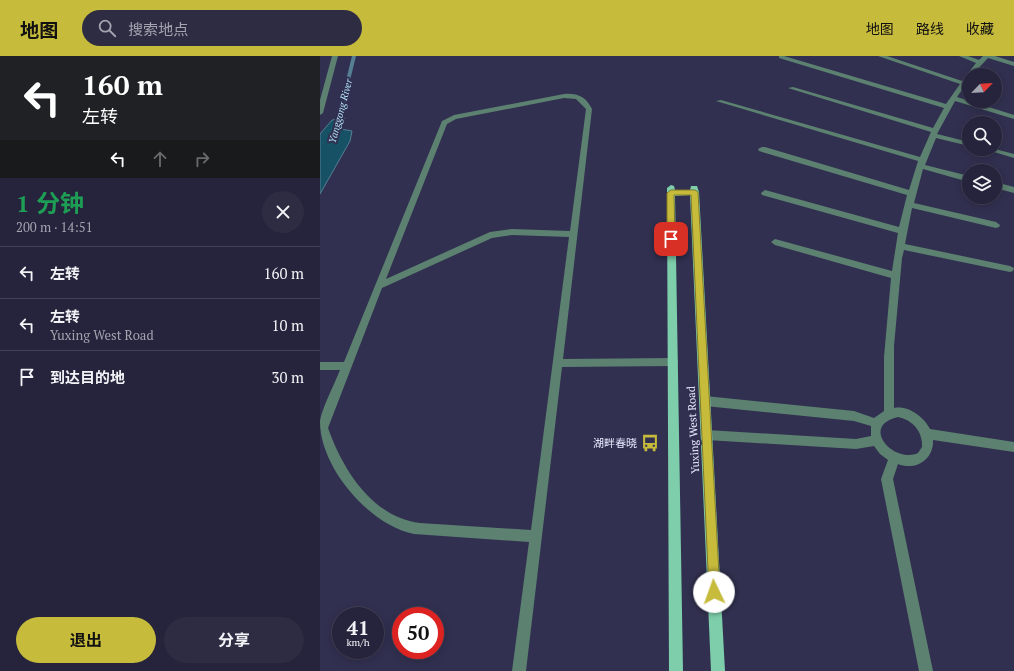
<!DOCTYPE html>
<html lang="zh">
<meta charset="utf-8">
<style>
body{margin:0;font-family:"PT Serif","Noto Sans SC",serif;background:#2d2c43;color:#f1f3f6;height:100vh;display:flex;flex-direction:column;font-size:15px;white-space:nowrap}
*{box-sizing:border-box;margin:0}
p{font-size:13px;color:#a3a4af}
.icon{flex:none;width:22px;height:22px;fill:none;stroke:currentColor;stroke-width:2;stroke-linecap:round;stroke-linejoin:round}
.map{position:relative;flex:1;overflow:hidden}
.details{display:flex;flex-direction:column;background:#25243c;width:320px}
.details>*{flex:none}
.guide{background:#202124;color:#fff;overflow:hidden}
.needle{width:26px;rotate:65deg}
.buttons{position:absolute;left:642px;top:12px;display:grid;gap:8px}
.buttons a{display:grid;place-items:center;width:40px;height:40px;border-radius:50%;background:#25243c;box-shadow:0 2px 10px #0003,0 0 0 1px #424156;font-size:20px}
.speed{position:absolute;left:12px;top:551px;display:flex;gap:8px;font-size:20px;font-weight:700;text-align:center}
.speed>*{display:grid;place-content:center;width:52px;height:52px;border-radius:50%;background:#25243c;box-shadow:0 2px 10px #0003,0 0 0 1px #424156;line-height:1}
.speed small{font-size:10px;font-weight:400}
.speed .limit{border:6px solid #d22;background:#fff;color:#111}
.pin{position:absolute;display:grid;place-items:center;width:34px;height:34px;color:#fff;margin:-17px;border-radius:8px;box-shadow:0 2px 6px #0006}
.me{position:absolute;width:44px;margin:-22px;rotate:357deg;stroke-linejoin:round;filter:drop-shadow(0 0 3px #0008)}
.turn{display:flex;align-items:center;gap:14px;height:84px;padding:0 16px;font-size:18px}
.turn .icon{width:52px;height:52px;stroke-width:2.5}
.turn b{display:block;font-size:28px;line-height:34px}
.lanes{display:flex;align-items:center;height:38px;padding:0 16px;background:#0003;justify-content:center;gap:20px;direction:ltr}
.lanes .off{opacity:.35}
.round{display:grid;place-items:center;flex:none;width:42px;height:42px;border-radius:21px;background:#2d2c43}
.headline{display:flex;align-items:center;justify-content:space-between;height:68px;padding:0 16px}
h1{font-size:24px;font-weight:700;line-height:30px;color:#1e9e55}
.cta{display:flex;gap:8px;margin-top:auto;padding:8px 16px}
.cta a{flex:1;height:46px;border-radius:24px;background:#c7bb3c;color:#111;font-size:16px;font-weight:700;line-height:46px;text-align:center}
.cta a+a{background:#2d2c43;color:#f1f3f6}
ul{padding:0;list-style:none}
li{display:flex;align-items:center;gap:12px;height:52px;padding:0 16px;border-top:1px solid #424156}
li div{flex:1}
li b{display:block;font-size:15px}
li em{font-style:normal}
header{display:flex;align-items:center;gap:24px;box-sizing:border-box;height:56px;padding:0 20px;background:#c7bb3c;color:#111}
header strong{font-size:19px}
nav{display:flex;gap:22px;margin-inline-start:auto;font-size:14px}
.search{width:280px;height:36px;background:#2d2c43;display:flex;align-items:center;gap:10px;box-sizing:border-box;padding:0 14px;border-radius:22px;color:#a3a4af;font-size:15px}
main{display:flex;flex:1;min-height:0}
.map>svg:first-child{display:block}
.water{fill:#175165;stroke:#567f93}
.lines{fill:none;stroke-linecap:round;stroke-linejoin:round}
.stream{fill:#567f93;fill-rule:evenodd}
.minor{fill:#5c8170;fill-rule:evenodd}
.major{fill:#7eceab;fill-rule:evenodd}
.route{fill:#c7bb3c;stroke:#817a27}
.labels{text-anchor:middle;stroke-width:4;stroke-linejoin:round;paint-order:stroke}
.far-water-label{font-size:10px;font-style:italic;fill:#b2e2f6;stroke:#313050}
.street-label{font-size:11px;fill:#e9e9ff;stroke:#313050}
.poi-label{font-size:11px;fill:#e9e9ff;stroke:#313050;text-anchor:end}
</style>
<header>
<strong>地图</strong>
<div class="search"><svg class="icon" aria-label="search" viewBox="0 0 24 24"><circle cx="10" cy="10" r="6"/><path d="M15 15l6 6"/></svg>搜索地点</div>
<nav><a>地图</a><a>路线</a><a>收藏</a></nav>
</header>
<main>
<section class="details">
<div class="guide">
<div class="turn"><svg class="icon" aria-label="left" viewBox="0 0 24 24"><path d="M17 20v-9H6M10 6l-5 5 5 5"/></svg><div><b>160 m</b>左转</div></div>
<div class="lanes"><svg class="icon" aria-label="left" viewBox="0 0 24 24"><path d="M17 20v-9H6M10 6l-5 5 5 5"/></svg><svg class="icon off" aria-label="ahead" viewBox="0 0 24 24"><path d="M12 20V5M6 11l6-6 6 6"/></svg><svg class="icon off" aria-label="right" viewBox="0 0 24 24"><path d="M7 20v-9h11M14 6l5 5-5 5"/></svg></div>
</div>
<div class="headline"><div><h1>1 分钟</h1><p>200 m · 14:51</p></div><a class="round"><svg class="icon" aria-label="close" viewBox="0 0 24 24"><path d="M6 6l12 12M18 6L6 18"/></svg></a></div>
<ul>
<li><svg class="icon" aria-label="left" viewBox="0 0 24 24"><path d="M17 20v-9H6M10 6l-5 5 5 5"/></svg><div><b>左转</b></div><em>160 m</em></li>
<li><svg class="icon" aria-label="left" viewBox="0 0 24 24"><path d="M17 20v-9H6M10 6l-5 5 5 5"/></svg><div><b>左转</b><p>Yuxing West Road</p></div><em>10 m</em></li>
<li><svg class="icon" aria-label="arrive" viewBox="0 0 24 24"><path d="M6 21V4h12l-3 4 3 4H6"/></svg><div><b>到达目的地</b></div><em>30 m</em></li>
</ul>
<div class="cta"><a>退出</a><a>分享</a></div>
</section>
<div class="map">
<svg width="694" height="615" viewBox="0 0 694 615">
<rect width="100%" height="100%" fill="#313050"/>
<path class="water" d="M25 62 21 73 32 75 30 85 0 138V78L12 64Z"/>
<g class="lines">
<path class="stream" d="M32 0H36L19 69 17 70 15 69Z"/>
<path class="minor" d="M12 0H18L3 57 0 59V44Z
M459 0H464L626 48 640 28 558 0H567L642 25 656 7 639 0H648L659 4 663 0H675L694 6V10L668 2 652 19H649V24L637 41 694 59V63L635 45 617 78 649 86V90L616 82 605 109 649 120V126L603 113 594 147 676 166 680 169 679 171 676 172 592 152 585 188 690 210 694 212 693 215 690 216 584 194 582 202 574 290V352C588 349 604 361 610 373L694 386V396L613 384C614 404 595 415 578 408L573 423 613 615H599L561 423 568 404 560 398 554 390 536 393 387 384 383 383 382 379 383 375 387 374 536 383 551 380V370L534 365 385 350 381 348 380 345 381 342 385 340 534 355 554 362 564 355V301L571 222 455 189 451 186 455 183 572 215 578 177 442 139 441 137 445 134 579 171 587 139 439 95 438 93 442 91H445L589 134 598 105 396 45 401 44 600 101 611 76 468 32 473 31 613 72 624 52 459 2ZM578 361C593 364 603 376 602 391L598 397C574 408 539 370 578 361Z
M244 38C258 37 266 41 272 53L243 303 353 302 357 303 358 306 357 309 353 310 242 311 206 615H192L209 486 94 478C49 469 0 411 0 366 1 354 15 327 20 314H0V306H24L122 65 134 59ZM244 42 256 43 266 53 250 175 192 173 170 176 66 223 127 68 136 63ZM192 179 249 181 211 474 100 467C52 461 23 414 8 372L62 232 172 182Z
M664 93H675L694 98V102Z
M675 126 694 131V137L675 132Z"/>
<path class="major" d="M351 129 354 130 355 134H370L371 130H377L379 136 405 615H391L370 139 355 140 363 615H349L347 137V132Z"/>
</g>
<path class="route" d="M351 134H375L378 136 400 536 399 541 394 542 390 541 389 536 371 139H354L355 183 351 186 347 183V137Z"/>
<defs>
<g id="bus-bare" transform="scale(1.38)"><path d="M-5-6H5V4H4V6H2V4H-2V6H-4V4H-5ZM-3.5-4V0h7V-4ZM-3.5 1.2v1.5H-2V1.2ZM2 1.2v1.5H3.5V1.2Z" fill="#c7bb3c" stroke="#313050" stroke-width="2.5" paint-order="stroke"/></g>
</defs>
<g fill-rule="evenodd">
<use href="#bus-bare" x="330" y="387"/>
</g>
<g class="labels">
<g class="far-water-label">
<text transform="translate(20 55) rotate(-75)" y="4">Yanggong River</text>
</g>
<g class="street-label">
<text transform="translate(373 374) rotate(-93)" y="4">Yuxing West Road</text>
</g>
<g class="poi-label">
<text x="317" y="391">湖畔春晓</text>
</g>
</g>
</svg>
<div class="buttons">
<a><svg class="needle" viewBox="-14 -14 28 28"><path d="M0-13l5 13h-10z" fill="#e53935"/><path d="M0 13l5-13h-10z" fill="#a3a4af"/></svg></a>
<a><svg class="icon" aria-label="search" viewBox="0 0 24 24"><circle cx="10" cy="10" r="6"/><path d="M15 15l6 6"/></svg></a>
<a><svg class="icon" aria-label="layers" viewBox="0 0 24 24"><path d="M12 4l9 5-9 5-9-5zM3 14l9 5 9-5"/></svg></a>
</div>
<div class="speed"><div>41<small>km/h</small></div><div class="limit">50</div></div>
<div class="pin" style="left:351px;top:183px;background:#d93025"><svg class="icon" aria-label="arrive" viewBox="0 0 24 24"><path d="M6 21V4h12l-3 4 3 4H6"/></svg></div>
<svg class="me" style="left:394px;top:536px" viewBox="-20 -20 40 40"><circle r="19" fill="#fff"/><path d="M0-13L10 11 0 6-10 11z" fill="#c7bb3c"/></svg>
</div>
</main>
